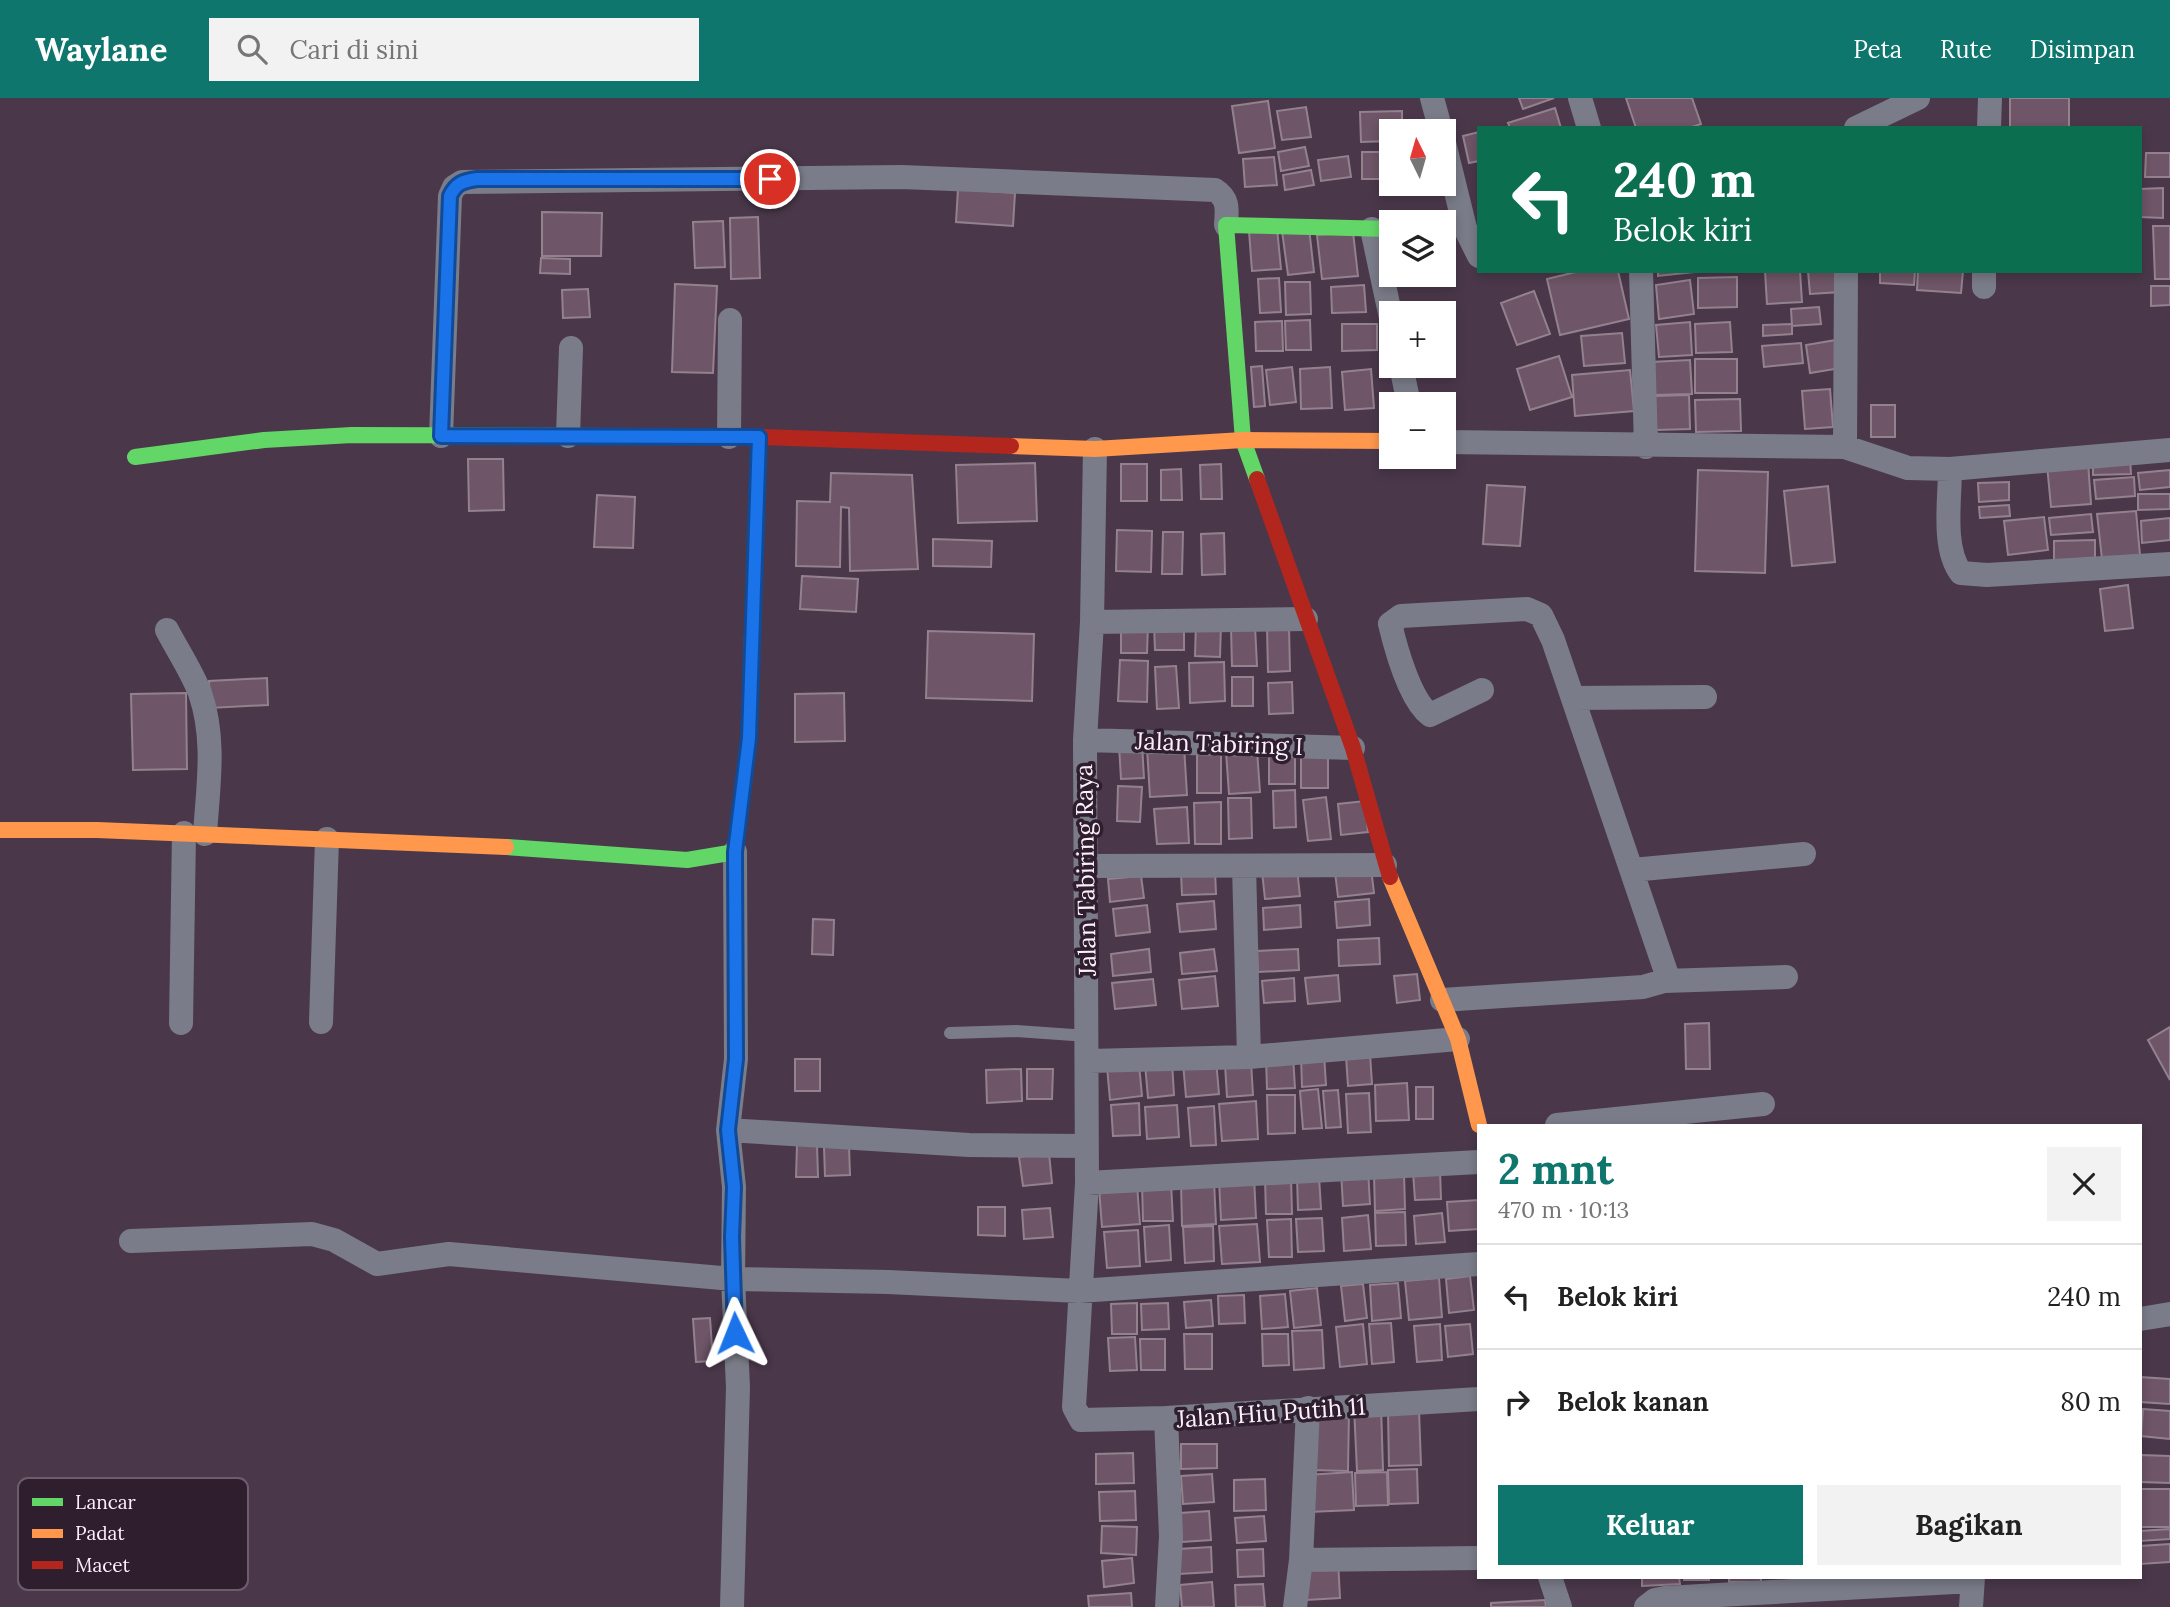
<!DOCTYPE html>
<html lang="id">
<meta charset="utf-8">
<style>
body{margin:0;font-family:Lora,serif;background:#f2f2f2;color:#222;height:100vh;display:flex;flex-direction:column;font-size:26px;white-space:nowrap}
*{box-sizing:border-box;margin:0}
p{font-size:23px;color:#767676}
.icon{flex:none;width:38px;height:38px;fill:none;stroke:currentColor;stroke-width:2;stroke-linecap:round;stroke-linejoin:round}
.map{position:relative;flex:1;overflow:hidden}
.drawer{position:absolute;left:1477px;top:1026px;width:665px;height:455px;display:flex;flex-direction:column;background:#fff;border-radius:0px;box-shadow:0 4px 10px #0003}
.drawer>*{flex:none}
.hud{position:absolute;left:1477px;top:28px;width:665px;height:147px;border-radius:0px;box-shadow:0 4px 10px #0003;background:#0b6e4f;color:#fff;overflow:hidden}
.needle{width:46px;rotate:355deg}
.tools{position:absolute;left:1379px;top:21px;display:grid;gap:14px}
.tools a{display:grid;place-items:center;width:77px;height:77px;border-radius:0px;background:#fff;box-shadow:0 4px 10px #0003;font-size:35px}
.pin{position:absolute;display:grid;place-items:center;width:60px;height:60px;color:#fff;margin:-30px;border:4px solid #fff;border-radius:50%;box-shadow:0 2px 7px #0007}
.me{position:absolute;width:77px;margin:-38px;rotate:358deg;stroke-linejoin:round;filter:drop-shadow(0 0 5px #0008)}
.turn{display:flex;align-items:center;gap:24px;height:147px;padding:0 21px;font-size:32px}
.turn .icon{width:91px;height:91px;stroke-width:2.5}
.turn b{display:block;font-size:49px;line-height:60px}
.round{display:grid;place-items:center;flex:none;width:74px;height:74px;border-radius:0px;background:#f2f2f2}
.headline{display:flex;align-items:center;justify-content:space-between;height:119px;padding:0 21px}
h1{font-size:42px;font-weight:800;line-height:52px;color:#0f766e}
.button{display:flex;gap:14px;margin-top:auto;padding:14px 21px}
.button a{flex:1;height:80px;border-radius:0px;background:#0f766e;color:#fff;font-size:28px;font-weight:800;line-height:80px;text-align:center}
.button a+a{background:#f2f2f2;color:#222}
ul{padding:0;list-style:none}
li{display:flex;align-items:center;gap:21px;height:105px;padding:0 21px;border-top:2px solid #e0e0e0}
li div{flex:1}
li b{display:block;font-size:26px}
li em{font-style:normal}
header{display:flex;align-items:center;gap:42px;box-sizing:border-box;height:98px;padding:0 35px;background:#0f766e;color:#fff}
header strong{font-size:33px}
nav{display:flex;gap:38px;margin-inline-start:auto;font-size:24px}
.search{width:490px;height:63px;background:#f2f2f2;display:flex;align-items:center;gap:18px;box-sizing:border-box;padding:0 24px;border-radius:0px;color:#767676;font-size:26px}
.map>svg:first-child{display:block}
.building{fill:#6e5567;stroke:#93818e;stroke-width:2}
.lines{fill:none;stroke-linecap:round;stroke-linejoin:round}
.lane{stroke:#7a7c89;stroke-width:12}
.street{stroke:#7a7c89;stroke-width:24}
.fast{stroke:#63d668;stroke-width:16}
.slow{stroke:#ff974d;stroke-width:16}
.jam{stroke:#b3261e;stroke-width:16}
.route-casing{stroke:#114b97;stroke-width:18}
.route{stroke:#1a73e8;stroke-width:12}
.labels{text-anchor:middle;stroke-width:7;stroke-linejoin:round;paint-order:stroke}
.street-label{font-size:24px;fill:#fdf0fd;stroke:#2e1e2e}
.key{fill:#2e1e2e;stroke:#6c5d6c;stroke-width:2}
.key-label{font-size:19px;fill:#fdf0fd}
</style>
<header>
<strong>Waylane</strong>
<div class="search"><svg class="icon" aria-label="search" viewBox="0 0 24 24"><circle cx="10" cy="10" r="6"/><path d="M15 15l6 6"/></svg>Cari di sini</div>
<nav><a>Peta</a><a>Rute</a><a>Disimpan</a></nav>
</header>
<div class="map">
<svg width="2170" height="1509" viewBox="0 0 2170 1509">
<rect width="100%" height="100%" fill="#4a384a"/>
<path class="building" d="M1519 0H1554L1523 11Z
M1626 0H1692L1701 26 1689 30H1636Z
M2010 0H2069V30H2010Z
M1268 3 1275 50 1239 55 1232 8Z
M1306 9 1311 39 1282 42 1277 13Z
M1555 10 1561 30H1510L1508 25Z
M1402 13V33H1391V43L1361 44 1360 14Z
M1479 34V63L1469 65 1463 38Z
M1305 49 1309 68 1281 73 1278 54Z
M1362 54H1391V81H1362Z
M2146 55H2170V79H2145Z
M1348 58 1351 79 1321 83 1318 62Z
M1274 59 1277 87 1245 89 1243 61Z
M1311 72 1314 87 1285 92 1283 77Z
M2163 90V120L2140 119V91Z
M958 91 1015 95 1013 128 956 124Z
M542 114 602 115 601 158H542Z
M758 119 760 180 731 181 730 120Z
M723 123 725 169 695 170 693 124Z
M2153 128H2170V181H2155Z
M1277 130 1281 171 1252 173 1249 133Z
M1309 130 1314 174 1288 177 1282 133Z
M1353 134 1358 178 1322 181 1317 137Z
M541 160 570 161V176L540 175Z
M1580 173H1618L1629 221 1560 237 1547 181Z
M1658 173H1694V174L1658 178Z
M1765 173H1800L1802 204 1767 206Z
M1808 173H1839L1841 194 1810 196Z
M1880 173H1915L1914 187 1880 185Z
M1918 173H1963L1961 195 1917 192Z
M1737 179V209L1698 210V180Z
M1279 180 1281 214 1260 215 1258 181Z
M1690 182 1694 216 1659 221 1656 187Z
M1285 184H1310L1311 216 1286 217Z
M675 186 717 188 713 275 672 274Z
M1364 187 1366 214 1332 215 1331 189Z
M2151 188H2170V207L2151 208Z
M588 191 590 219 563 220 562 192Z
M1534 193 1550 236 1517 247 1501 205Z
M1819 209 1821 226 1792 228 1791 211Z
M1310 222 1311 252H1286L1285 223Z
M1282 223 1283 253H1256L1255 224Z
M1690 224 1692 257 1659 259 1656 227Z
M1730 224 1732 254 1696 255 1695 226Z
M1342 226H1377V252L1342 253Z
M1792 226V236L1763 238V227Z
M1622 235 1625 265 1584 268 1581 238Z
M1836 242 1841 270 1810 275 1806 247Z
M1801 245 1803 265 1764 269 1762 248Z
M1559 258 1572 299 1530 312 1517 271Z
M1695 261H1737V295H1695Z
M1690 262 1692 296 1653 297 1651 264Z
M1262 268 1265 308 1254 309 1251 269Z
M1292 269 1296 304 1270 307 1266 272Z
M1330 269 1332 310 1301 311 1300 271Z
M1371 271 1374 310 1345 312 1342 274Z
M1630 272 1634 313 1575 318 1572 277Z
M1830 291 1833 329 1805 331 1802 293Z
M1689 297 1690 331 1656 332 1654 298Z
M1740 301 1741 333 1696 334 1695 302Z
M1871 307H1895V339H1871Z
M2130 360 2131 376 2093 377V362Z
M468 361H503L504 412 469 413Z
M2088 364 2091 406 2051 409 2047 367Z
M1035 365 1037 423 958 425 956 367Z
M1121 366H1147V403H1121Z
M1221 366 1222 401H1201L1200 367Z
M1181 371 1182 402H1161V372Z
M1698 372 1768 374 1765 475 1695 473Z
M2170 372V389L2140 392 2138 375Z
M831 375 912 377 918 471 850 473 849 410 841 409 840 469 796 468 797 403 830 404Z
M2134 379 2135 398 2096 401 2094 382Z
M2009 384V402L1979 404 1978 385Z
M1487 387 1525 389 1520 448 1483 446Z
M1828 388 1835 464 1792 468 1784 393Z
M2138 396H2170V411L2138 412Z
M597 397 635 399 633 450 594 449Z
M2009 407 2010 418 1980 420 1979 409Z
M2136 413 2140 457 2102 461 2097 416Z
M2091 416 2093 434 2051 437 2049 420Z
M2044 419 2048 452 2008 457 2004 423Z
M2170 420V442L2142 445 2141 423Z
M1117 432 1152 433 1151 474 1116 473Z
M1163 434H1183L1182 476H1162Z
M1224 435 1225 476 1202 477 1201 436Z
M933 441 992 443 991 469 933 468Z
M2095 442V463L2054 464V443Z
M802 478 858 481 856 514 800 511Z
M2128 487 2133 530 2105 533 2100 491Z
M1196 524 1221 525 1220 559 1195 558Z
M1184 525V552H1155L1154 526Z
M1121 527H1148L1147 555H1121Z
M1255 528 1257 568H1232L1231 529Z
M1267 529H1289L1290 573 1268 574Z
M928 533 1034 536 1032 603 926 600Z
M1120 562 1148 563 1147 604 1118 603Z
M1224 564 1225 603 1190 605 1189 565Z
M1176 568 1179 610 1157 611 1155 569Z
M1232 579H1253V608H1232Z
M267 580 268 607 210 610 209 583Z
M1292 584 1293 615 1269 616 1268 585Z
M186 595 187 671 133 672 131 596Z
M844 595 845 643 795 644V596Z
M1142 646 1144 680 1121 681 1119 647Z
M1184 648 1187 697 1150 699 1147 650Z
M1197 649H1221V695H1197Z
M1257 652 1260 694 1229 696 1226 654Z
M1301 652H1328V690H1301Z
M1269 653H1295V686H1269Z
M1118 688 1142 689 1140 724 1117 723Z
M1295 692 1296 729 1274 730 1273 693Z
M1326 699 1331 741 1308 743 1303 702Z
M1228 700H1251L1252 740 1229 741Z
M1365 703 1368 734 1341 737 1338 706Z
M1221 704V746H1195L1194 705Z
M1187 709 1189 745 1157 746 1154 711Z
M1371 770 1374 795 1338 799 1335 774Z
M1297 771 1300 798 1265 801 1262 774Z
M1215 773 1216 796 1182 797 1181 774Z
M1141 778 1144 800 1110 804 1108 781Z
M1369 801 1370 827 1337 830 1335 804Z
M1214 803 1216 831 1180 834 1177 806Z
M1147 807 1150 834 1116 838 1113 811Z
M1300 807 1301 829 1264 832 1263 810Z
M813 821 834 822 833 857 812 856Z
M1379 840 1380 866 1339 868 1338 842Z
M1149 851 1151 874 1113 878 1111 856Z
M1214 851 1217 873 1182 876 1180 855Z
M1298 851 1299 872 1258 874 1257 853Z
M1417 876 1420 902 1397 905 1394 878Z
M1338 877 1340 903 1308 906 1305 880Z
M1215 878 1218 908 1182 911 1179 882Z
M1294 880 1295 903 1264 905 1262 883Z
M1153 881 1156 907 1115 911 1112 885Z
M1709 925 1710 971H1686L1685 926Z
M2170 929V982L2148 942Z
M1324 956 1326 987 1302 989 1301 958Z
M1370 956 1372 986 1348 988 1346 958Z
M1293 958 1295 990 1267 991 1266 960Z
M795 961H820V993H795Z
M1216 962 1219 996 1186 999 1183 965Z
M1172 964 1174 997 1148 1000 1145 966Z
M1251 964 1253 997 1227 999 1225 966Z
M1139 966 1142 998 1110 1002 1107 969Z
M1021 971 1022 1003 987 1005 986 972Z
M1027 971H1053L1052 1001H1027Z
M1407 985 1409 1022 1376 1023 1375 987Z
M1416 989H1433V1021H1416Z
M1318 991 1322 1030 1303 1031 1300 993Z
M1338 992 1341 1029 1326 1030 1323 993Z
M1369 995 1371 1034 1348 1035 1346 996Z
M1267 997H1295V1035L1268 1036Z
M1256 1003 1258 1041 1222 1043 1219 1006Z
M1139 1005 1140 1037 1113 1038 1111 1007Z
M1177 1007 1179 1039 1147 1041 1145 1009Z
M1214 1008 1216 1047 1191 1048 1188 1010Z
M797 1047H817L818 1079H796Z
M849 1048 850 1077 825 1078 824 1049Z
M1049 1055 1052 1085 1023 1088 1019 1059Z
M1368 1072 1370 1106 1343 1108 1341 1073Z
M1440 1073 1441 1101 1415 1102 1413 1074Z
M1404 1075 1405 1111 1375 1113 1374 1077Z
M1319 1078 1321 1111 1298 1112 1297 1079Z
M1254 1079 1256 1120 1221 1122 1219 1081Z
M1265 1080H1291L1292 1116H1266Z
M1214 1083 1216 1126 1182 1128 1181 1085Z
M1171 1085 1173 1123H1143L1142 1086Z
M1137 1087 1140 1126 1102 1129 1099 1090Z
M1479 1102V1131L1449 1133 1447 1104Z
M978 1109H1005V1138L978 1137Z
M1050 1110 1053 1139 1024 1141 1022 1112Z
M1405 1114 1406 1147 1376 1148 1375 1115Z
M1442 1115 1445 1144 1416 1146 1414 1118Z
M1368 1117 1371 1151 1344 1153 1342 1120Z
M1322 1120 1324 1153 1298 1154 1296 1121Z
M1291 1121 1292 1159H1269L1267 1122Z
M1257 1126 1260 1164 1222 1166 1219 1128Z
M1169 1127 1171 1162 1146 1164 1144 1129Z
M1213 1128 1214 1163 1185 1165 1183 1129Z
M1138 1132 1140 1168 1107 1170 1104 1134Z
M1470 1178 1474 1212 1449 1215 1446 1181Z
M1439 1180 1442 1219 1409 1222 1405 1183Z
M1398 1185 1401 1220 1372 1223 1370 1187Z
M1363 1186 1367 1220 1345 1223 1341 1188Z
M1317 1190 1321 1227 1294 1230 1290 1193Z
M1285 1196 1288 1229 1262 1231 1260 1198Z
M1244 1197 1245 1225 1219 1226 1218 1198Z
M1211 1202 1213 1228 1186 1230 1184 1204Z
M1137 1205V1236H1112L1111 1206Z
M1168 1205 1169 1231 1142 1232 1141 1206Z
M710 1220 713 1263 696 1264 693 1221Z
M1391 1225 1394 1264 1372 1266 1369 1226Z
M1363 1226 1367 1266 1340 1269 1336 1229Z
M1440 1226 1442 1262 1417 1264 1414 1228Z
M1470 1226 1473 1256 1448 1259 1445 1228Z
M1322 1232 1324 1270 1294 1272 1292 1233Z
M1184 1236H1212V1271H1185Z
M1262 1236H1288L1289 1267 1263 1268Z
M1135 1239 1137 1272 1110 1273 1108 1240Z
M1140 1241H1165V1272H1141Z
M2140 1279 2170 1281V1306L2140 1304Z
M1381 1308 1383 1372 1357 1373 1354 1309Z
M2143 1311 2170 1313V1341L2141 1338Z
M1312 1312H1349L1348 1373 1311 1372Z
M1419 1312 1421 1367 1389 1368 1388 1313Z
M1181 1346H1217V1370L1181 1371Z
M1133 1355 1134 1385 1096 1386V1356Z
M2140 1357 2170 1358V1385L2140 1384Z
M1417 1371 1418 1405 1389 1406 1388 1372Z
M1352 1374 1354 1412 1309 1414 1307 1377Z
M1387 1374 1388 1407 1356 1408 1355 1375Z
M1212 1376 1214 1404 1183 1406 1181 1378Z
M1265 1381 1266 1412 1234 1413V1382Z
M2140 1391H2170V1429H2140Z
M1135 1393 1136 1422 1100 1423 1099 1394Z
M1209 1413 1211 1442 1182 1444 1180 1415Z
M1264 1418 1266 1443 1237 1445 1235 1420Z
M1102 1428 1137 1429 1136 1457 1101 1455Z
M2170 1431V1441L2140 1443V1433Z
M2170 1446V1464L2140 1466V1448Z
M1211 1449 1212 1474 1179 1476 1178 1451Z
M1263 1451 1264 1478 1238 1479 1237 1452Z
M1132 1460 1134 1485 1104 1489 1102 1463Z
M1338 1462 1340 1500 1306 1502 1305 1464Z
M1642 1479H1679L1680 1486 1642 1488Z
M1684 1479H1709V1482H1684Z
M1729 1479H1761V1484H1729Z
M1212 1484 1214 1509H1182L1180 1487Z
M1263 1486 1265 1509H1236L1235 1487Z
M1131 1495 1132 1509H1089L1088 1498Z
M1545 1502 1546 1509H1491V1505Z"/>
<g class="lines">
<path class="lane" d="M950 935 1016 933 1088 938"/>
<path class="street" d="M1432 0 1441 33
M1580 0 1589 30
M1856 30 1918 0
M1989 30 1990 0
M1444 45 1465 130 1479 158
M1372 131 1391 220
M1641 173 1646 349
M1984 189V173
M1401 268 1409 306
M441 338 450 98 454 89 462 84 902 79 1215 92C1229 101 1227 111 1226 127
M568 338 571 250
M729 339 730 222
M1444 344 1845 349 1908 370 1950 371 2170 352
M1845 349 1846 173
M1095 351 1092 524 1085 642 1087 1085 1074 1309 1081 1322 1166 1320
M1950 371C1950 402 1942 450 1961 475L1987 477 2170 466
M1092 524 1306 521
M167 532C178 553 192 574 200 595 216 641 208 689 205 736
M1573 600 1705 599
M1085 642 1353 650
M1086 768 1385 767
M1244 768 1249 959
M1632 772 1804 756
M1664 883 1786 879
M1442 902 1643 889 1664 883 1666 874 1553 542 1541 517 1527 511 1401 518 1390 526C1396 551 1410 602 1430 617L1482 592
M321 924 327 741
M181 925 184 735
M1089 963 1249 959 1458 941
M1557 1027 1763 1006
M728 1032 969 1047 1086 1048
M1087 1085 1479 1064
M131 1143 312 1136 334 1142 377 1166 449 1156 733 1181 734 1089 728 1032 736 961 735 754
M2140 1221 2170 1216
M1301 1462 1479 1460
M1550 1479 1560 1509
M732 1509 738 1289 733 1181 888 1184 1079 1193 1479 1166
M1167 1509 1171 1438 1166 1320 1479 1301
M1295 1509 1301 1462 1308 1310
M1646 1509 1655 1502 1665 1500 1972 1483
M1971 1509 1973 1479"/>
<path class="fast" d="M135 359 264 342 352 337 606 338
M1257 381 1243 342 1226 127 1391 131
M506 749 687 762 735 754 749 640 752 537"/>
<path class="slow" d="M1011 348 1095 351 1243 342 1391 343
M0 732H97L506 749
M1390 779 1458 941 1479 1027"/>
<path class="jam" d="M606 338 759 339 1011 348
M1257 381 1353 650 1390 779
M752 537 759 339"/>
</g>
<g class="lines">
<g class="route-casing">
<path id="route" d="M735 1235 732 1139 734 1089 728 1032 736 961 735 754 749 640 759 339 441 338 450 98C456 85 463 83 477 81H770"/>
</g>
<use href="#route" class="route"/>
</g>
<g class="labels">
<g class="street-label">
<text transform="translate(1219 646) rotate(2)" y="8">Jalan Tabiring I</text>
<text transform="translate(1086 772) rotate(-91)" y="8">Jalan Tabiring Raya</text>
<text transform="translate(1271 1315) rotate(-4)" y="8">Jalan Hiu Putih 11</text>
</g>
</g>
<rect x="18" y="1380" width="230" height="112" rx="10" class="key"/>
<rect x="32" y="1400" width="31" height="8" fill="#63d668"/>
<rect x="32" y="1431" width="31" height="9" fill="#ff974d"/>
<rect x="32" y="1463" width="31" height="8" fill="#b3261e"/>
<g class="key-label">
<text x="75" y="1411">Lancar</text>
<text x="75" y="1442">Padat</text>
<text x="75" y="1474">Macet</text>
</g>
</svg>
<div class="tools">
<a><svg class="needle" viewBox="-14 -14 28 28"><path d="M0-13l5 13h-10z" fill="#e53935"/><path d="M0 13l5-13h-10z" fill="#767676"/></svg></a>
<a><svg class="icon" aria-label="layers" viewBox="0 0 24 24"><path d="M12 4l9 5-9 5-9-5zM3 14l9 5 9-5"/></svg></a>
<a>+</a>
<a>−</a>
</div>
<div class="pin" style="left:770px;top:81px;background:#d93025"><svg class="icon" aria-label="arrive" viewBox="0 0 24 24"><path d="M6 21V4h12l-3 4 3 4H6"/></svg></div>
<svg class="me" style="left:735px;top:1235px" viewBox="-20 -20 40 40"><path d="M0-17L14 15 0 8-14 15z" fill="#1a73e8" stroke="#fff" stroke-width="4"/></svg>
<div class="hud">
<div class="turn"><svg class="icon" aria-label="left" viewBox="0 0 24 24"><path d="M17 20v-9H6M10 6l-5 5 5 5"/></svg><div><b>240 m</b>Belok kiri</div></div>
</div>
<section class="drawer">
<div class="headline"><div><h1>2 mnt</h1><p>470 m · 10:13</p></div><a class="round"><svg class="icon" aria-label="close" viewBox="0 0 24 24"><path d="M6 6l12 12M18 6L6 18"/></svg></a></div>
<ul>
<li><svg class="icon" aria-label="left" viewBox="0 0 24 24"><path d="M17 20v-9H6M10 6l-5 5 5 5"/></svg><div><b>Belok kiri</b></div><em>240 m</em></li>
<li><svg class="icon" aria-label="right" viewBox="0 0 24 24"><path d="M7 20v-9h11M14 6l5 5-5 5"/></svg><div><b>Belok kanan</b></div><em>80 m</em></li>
</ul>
<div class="button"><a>Keluar</a><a>Bagikan</a></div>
</section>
</div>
